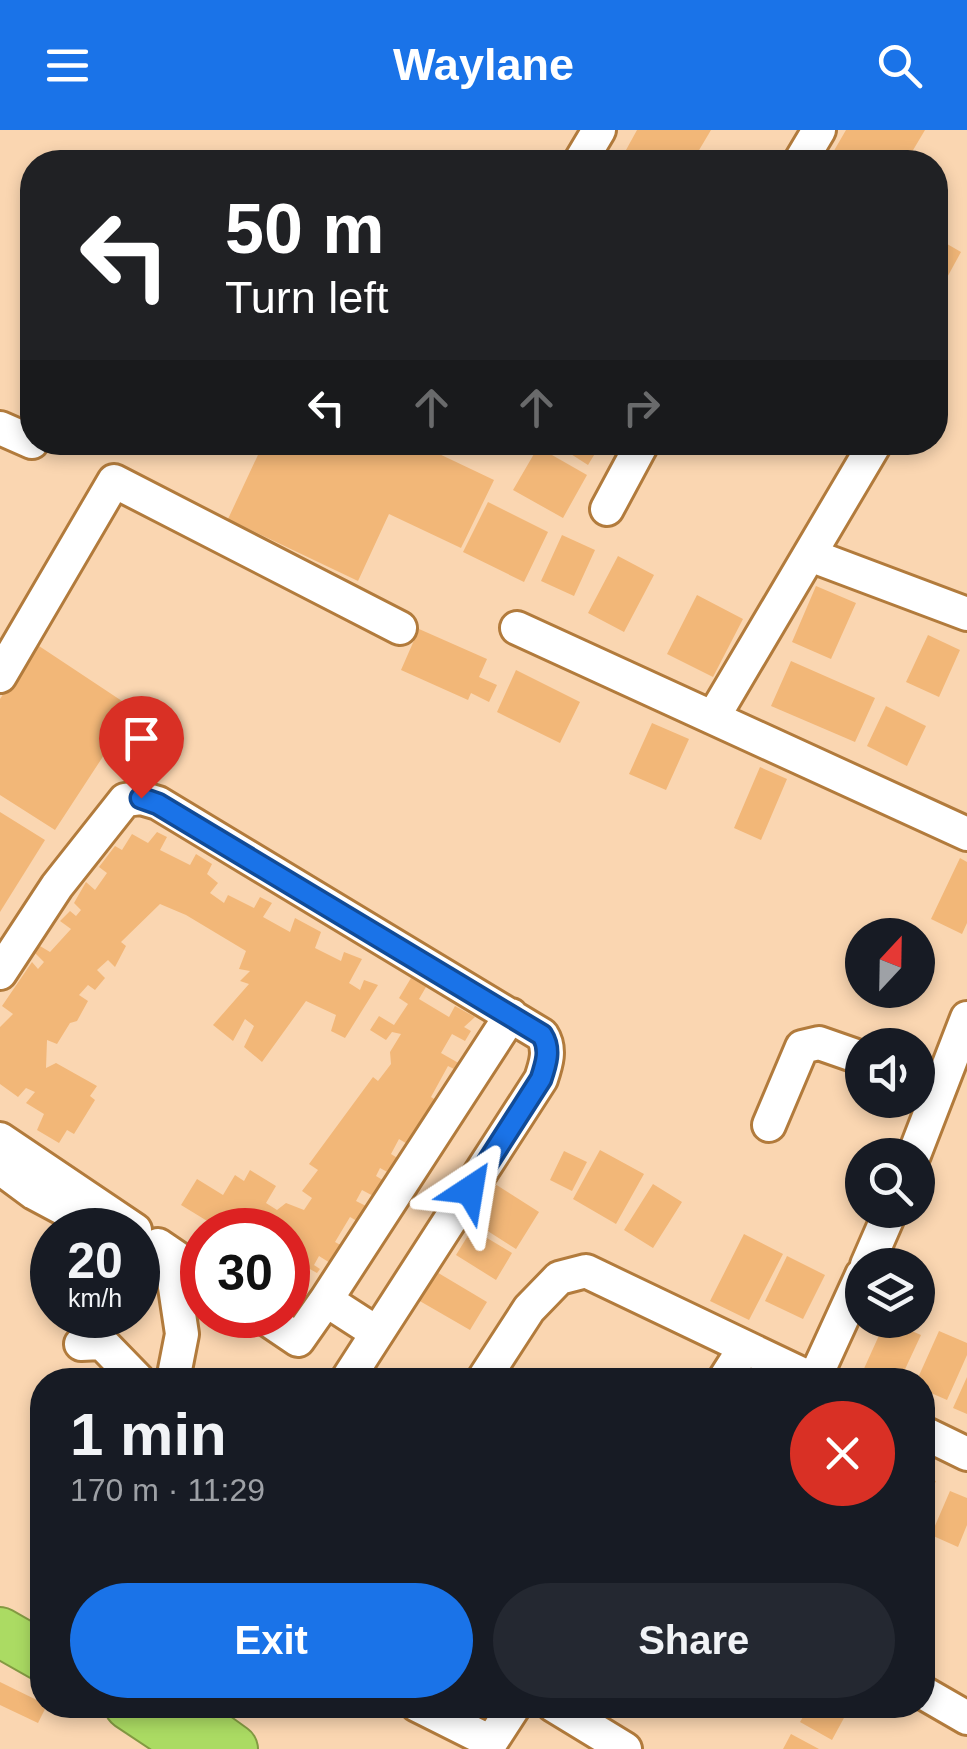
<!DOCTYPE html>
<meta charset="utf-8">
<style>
body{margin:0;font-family:Arial,sans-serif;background:#242831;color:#f1f3f6;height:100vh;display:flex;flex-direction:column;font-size:38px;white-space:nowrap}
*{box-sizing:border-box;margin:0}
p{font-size:32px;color:#9ea1a6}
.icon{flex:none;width:55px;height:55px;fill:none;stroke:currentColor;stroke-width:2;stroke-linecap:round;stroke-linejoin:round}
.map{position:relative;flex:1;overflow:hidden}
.details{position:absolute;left:30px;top:1238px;width:905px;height:350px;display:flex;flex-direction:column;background:#171b24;border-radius:40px;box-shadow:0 5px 15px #0003}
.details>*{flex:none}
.top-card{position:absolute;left:20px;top:20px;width:928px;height:305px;border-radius:40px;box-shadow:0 5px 15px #0003;background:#202124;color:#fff;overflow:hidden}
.needle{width:65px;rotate:22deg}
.fabs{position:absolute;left:845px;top:788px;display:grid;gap:20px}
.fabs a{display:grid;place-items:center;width:90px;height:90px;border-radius:50%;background:#171b24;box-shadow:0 5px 15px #0003;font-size:50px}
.speed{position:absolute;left:30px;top:1078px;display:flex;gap:20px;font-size:50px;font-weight:700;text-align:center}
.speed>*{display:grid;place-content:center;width:130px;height:130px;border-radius:50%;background:#171b24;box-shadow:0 5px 15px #0003;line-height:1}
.speed small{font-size:25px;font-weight:400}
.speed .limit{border:15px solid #d22;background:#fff;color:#111}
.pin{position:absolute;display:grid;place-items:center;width:85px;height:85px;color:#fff;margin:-102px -42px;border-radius:50% 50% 50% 0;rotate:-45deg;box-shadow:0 0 10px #0007}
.pin .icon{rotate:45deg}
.me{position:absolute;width:110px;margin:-55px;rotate:33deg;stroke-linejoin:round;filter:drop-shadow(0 0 8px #0008)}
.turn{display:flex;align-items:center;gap:35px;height:210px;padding:0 40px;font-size:45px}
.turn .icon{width:130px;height:130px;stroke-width:2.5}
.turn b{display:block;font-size:70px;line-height:85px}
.lanes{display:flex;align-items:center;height:95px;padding:0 40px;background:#0003;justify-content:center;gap:50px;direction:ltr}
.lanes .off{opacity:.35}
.round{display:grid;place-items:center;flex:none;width:105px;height:105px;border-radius:52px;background:#242831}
.head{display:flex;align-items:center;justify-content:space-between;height:170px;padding:0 40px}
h1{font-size:60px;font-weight:800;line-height:75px}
.cta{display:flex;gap:20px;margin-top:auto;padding:20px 40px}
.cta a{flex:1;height:115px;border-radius:60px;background:#1a73e8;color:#fff;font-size:40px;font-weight:800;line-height:115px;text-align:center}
.cta a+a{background:#242831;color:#f1f3f6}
header{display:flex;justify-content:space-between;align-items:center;height:130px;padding:0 40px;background:#1a73e8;color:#fff;font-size:45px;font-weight:800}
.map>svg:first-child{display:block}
.building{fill:#f2b778}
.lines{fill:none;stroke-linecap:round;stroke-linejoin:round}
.minor-casing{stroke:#b27b3c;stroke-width:38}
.highway-casing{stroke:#839a42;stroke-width:52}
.minor{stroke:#fff;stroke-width:32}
.highway{stroke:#abdb63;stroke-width:48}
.route-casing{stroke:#114b97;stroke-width:25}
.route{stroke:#1a73e8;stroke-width:18}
</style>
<header><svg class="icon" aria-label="menu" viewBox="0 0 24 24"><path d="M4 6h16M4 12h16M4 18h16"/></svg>Waylane<svg class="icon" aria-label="search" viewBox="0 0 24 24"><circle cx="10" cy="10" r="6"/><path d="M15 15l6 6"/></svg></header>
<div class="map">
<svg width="967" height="1619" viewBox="0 0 967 1619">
<rect width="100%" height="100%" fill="#fad6b1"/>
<path class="building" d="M637 0H711L692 32H647L626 20Z
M846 0H925L906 32H832L828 31Z
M935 107 961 122 938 164 935 162Z
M264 312H414L494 350 461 418 389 384 358 451 228 389Z
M552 312H602L588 335Z
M538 317 587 345 563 388 513 360Z
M488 372 548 402 524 452 463 422Z
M562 405 595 420 574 466 541 451Z
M618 426 654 445 624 502 588 483Z
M816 456 856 473 831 529 792 512Z
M697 465 743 489 713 547 667 524Z
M419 499 487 529 479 547 497 555 489 572 471 563 468 570 401 540Z
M928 505 960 520 939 567 906 552Z
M36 514 134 579 55 700 0 665V569Z
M791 531 875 568 855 612 771 576Z
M516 540 580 572 560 613 497 582Z
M886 576 926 596 907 636 867 616Z
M652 593 689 609 666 660 629 644Z
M760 637 787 649 761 710 734 698Z
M0 682 45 710 0 782Z
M157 702 167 707 160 720 190 735 196 724 212 734 207 744 218 753 210 763 224 773 228 765 254 778 260 767 272 773 263 787 290 802 295 788 321 802 315 818 341 831 344 822 362 829 349 853 360 860 364 850 378 855 345 908 331 901 336 885 306 871 262 932 244 917 254 896 245 889 233 911 213 895 249 854 240 851 250 841 239 839 246 821 186 785 160 774 121 812 126 816 115 837 108 830 97 840 105 848 95 860 88 855 79 865 88 871 77 891 70 893 57 914 47 910 46 938 56 933 97 956 90 966 95 970 74 1004 67 1000 59 1013 37 1000 44 984 26 973 35 962 26 958 18 967 0 954V897L13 884 2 876 32 832 38 839 44 832 34 822 40 816 50 822 71 799 60 791 70 781 76 786 81 780 74 773 86 752 95 760 107 743 99 737 115 716 122 720 132 704 148 713Z
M960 728 967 732V793L962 804 931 789Z
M411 848 426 857 419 869 449 887 455 876 475 887 464 897 471 901 465 911 452 904 441 923 462 935 458 941 448 936 431 967 439 972 414 1018 399 1009 391 1024 399 1029 391 1044 380 1038 376 1046 386 1052 377 1068 362 1060 356 1071 366 1076 357 1091 350 1087 335 1112 346 1118 335 1136 319 1126 314 1135 320 1139 317 1143 308 1138 299 1153 288 1146 291 1129 288 1127V1100H222L181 1075 197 1049 223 1065 235 1045 244 1051 250 1040 276 1056 266 1073 277 1080 286 1073 304 1080 312 1068 302 1061 318 1040 309 1034 373 947 378 951 391 934 390 922 401 904 392 902 386 910 370 900 379 886 394 895 408 874 399 868Z
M600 1020 644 1044 616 1094 573 1069Z
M564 1021 587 1032 572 1061 550 1050Z
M495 1054 539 1082 516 1119 472 1091Z
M653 1054 682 1072 653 1118 624 1100Z
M472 1099 512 1123 496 1150 456 1125Z
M744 1104 783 1124 749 1190 710 1171Z
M787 1126 825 1145 803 1189 765 1171Z
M435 1141 487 1172 470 1200 418 1170Z
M886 1190 921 1205 900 1250H877L862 1243Z
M939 1201 967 1213V1225L947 1270 922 1259V1250H917Z
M967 1247V1284L953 1278Z
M922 1345 936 1351 922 1382Z
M950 1361 967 1368V1395L958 1417 931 1405Z
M0 1552 47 1575 38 1593 0 1575Z
M810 1575H851L832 1610 800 1592Z
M791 1604 819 1619H783Z"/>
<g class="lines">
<g class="minor-casing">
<path id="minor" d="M580 32 599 0
M800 32 819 0
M0 298 32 312
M607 379 643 312
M810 425 967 484
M517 498 967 704
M0 546 114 351 400 498
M714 586 876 312
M0 843 57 756 125 670 141 668 158 673 542 905C551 919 546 934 541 949L347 1250
M769 995 802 917 819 913 862 928
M0 1009 135 1100
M914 1025 967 888
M0 1038 34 1063 94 1095
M158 1115 202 1145
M138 1119 173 1144 182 1204 173 1250
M867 1135 891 1080
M326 1170 511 885
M261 1185 298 1210 326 1170 377 1203
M81 1214 102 1213 138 1250
M483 1250 529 1179 559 1148 586 1141 814 1250
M724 1250 745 1217
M814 1250 862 1145
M922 1302 967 1324
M922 1562 967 1588
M417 1575 491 1612 515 1575
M553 1575 625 1619"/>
</g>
<g class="highway-casing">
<path id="highway" d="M0 1502 42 1526
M129 1575 195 1619
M175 1577 233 1619"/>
</g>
<use href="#minor" class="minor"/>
<use href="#highway" class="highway"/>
</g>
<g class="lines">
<g class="route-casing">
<path id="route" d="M141 668 158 674 542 905C551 919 546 934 541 949L470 1060"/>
</g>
<use href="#route" class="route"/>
</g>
</svg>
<div class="fabs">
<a><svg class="needle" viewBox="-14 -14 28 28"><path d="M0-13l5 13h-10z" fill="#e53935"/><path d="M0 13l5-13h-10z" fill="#9ea1a6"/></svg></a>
<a><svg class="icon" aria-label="sound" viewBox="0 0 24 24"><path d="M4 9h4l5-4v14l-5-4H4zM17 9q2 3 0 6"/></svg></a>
<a><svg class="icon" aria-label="search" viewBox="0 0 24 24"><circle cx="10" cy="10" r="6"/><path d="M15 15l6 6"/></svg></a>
<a><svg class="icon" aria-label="layers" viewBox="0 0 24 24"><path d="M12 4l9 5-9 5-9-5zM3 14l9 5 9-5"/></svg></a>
</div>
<div class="speed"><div>20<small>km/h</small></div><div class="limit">30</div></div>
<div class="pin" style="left:141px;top:668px;background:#d93025"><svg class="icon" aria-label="arrive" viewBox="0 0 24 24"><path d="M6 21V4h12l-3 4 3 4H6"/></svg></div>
<svg class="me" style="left:470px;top:1060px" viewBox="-20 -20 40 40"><path d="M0-17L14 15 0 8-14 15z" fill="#1a73e8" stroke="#fff" stroke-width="4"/></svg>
<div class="top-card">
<div class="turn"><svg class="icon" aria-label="left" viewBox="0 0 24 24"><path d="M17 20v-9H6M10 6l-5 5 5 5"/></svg><div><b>50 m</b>Turn left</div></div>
<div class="lanes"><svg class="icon" aria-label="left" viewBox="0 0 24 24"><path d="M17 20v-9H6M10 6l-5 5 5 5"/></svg><svg class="icon off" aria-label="ahead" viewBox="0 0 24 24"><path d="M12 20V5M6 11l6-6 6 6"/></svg><svg class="icon off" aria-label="ahead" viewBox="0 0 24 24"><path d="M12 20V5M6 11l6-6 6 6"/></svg><svg class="icon off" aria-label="right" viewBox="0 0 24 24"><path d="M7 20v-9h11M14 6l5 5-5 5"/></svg></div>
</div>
<section class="details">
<div class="head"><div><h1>1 min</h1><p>170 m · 11:29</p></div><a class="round" style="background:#d93025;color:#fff"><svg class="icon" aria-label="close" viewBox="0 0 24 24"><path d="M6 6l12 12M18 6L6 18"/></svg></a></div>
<div class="cta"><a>Exit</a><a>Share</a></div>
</section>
</div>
